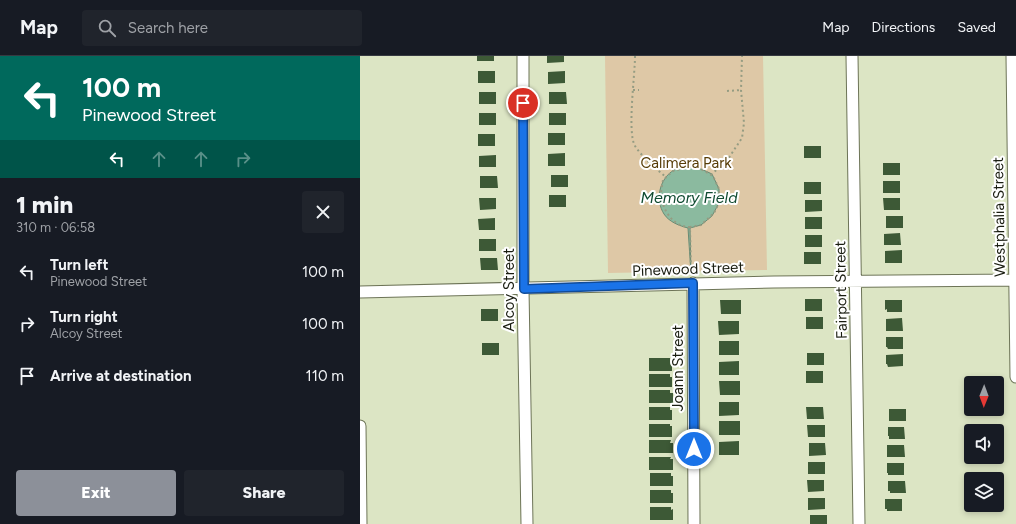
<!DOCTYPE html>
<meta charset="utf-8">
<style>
body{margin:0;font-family:Figtree,sans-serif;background:#20242c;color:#f1f3f6;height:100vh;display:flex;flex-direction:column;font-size:15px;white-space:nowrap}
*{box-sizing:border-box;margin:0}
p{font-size:13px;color:#9ea1a6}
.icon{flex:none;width:22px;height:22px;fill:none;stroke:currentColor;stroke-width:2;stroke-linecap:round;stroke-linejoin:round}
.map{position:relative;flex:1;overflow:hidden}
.drawer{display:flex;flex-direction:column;background:#171b24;width:360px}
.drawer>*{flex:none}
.guide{background:#00695c;color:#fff;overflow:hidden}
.needle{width:26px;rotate:181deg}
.buttons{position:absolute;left:604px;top:320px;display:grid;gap:8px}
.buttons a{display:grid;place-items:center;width:40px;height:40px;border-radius:4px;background:#171b24;box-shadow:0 2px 6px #0003;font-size:20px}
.pin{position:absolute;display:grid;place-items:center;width:34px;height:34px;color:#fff;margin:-17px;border:2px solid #fff;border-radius:50%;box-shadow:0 1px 4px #0007}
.me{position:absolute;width:44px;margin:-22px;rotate:0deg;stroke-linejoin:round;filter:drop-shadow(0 0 3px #0008)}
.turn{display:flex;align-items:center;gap:14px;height:84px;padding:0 16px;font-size:18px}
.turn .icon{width:52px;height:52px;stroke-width:2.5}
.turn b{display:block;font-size:28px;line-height:34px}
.lanes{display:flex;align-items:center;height:38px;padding:0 16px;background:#0003;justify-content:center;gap:20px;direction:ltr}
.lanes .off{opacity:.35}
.round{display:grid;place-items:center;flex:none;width:42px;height:42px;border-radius:4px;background:#20242c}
.head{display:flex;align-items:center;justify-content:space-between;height:68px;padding:0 16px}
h1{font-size:24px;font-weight:800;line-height:30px}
.action{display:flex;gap:8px;margin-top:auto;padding:8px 16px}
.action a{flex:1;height:46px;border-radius:4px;background:#8c9099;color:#fff;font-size:16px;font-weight:800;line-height:46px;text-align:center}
.action a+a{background:#20242c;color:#f1f3f6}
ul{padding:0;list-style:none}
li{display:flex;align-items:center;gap:12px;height:52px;padding:0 16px}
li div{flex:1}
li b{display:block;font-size:15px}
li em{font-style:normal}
header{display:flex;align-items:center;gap:24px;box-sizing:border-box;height:56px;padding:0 20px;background:#171b24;border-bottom:1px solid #363941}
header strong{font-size:19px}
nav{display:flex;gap:22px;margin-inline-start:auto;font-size:14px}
.search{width:280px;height:36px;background:#20242c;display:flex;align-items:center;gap:10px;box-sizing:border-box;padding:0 14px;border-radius:4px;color:#9ea1a6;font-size:15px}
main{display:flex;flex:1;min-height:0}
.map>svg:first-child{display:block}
.green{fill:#dec8a6}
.water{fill:#8bba9f;stroke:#698b74}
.building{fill:#3d5936}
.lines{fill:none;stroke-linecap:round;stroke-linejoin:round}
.minor-casing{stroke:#6d7457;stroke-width:13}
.path{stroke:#959c82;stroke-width:2;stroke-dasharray:2 3;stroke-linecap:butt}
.minor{stroke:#fff;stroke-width:11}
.route-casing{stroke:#114b97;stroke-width:10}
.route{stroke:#1a73e8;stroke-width:7}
.labels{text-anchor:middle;stroke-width:4;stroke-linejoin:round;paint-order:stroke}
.park-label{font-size:15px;fill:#573c06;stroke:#fff}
.street-label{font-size:15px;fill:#191c10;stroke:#fff}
.water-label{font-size:16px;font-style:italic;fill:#104b31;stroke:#fff}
</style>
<header>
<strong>Map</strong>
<div class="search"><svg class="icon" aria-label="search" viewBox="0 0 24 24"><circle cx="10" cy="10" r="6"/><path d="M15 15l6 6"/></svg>Search here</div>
<nav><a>Map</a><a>Directions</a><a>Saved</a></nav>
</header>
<main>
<section class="drawer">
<div class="guide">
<div class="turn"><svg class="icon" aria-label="left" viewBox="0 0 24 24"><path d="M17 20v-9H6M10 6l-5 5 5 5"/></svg><div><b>100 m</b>Pinewood Street</div></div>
<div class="lanes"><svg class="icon" aria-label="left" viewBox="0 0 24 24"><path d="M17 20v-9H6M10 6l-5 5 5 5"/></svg><svg class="icon off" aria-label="ahead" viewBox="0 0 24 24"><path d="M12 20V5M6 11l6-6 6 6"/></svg><svg class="icon off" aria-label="ahead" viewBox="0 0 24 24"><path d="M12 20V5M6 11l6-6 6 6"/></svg><svg class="icon off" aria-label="right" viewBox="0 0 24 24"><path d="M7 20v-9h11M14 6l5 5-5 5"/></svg></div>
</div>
<div class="head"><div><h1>1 min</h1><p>310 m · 06:58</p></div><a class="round"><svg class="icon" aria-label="close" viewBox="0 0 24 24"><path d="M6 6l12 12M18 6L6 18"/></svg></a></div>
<ul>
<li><svg class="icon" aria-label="left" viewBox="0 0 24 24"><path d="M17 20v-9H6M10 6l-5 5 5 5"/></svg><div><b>Turn left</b><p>Pinewood Street</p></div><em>100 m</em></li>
<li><svg class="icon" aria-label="right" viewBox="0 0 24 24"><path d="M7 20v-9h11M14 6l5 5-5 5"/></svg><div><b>Turn right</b><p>Alcoy Street</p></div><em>100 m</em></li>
<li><svg class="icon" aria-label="arrive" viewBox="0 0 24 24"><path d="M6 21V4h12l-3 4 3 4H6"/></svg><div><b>Arrive at destination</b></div><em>110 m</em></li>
</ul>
<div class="action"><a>Exit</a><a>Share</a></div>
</section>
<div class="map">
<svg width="656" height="468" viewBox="0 0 656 468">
<rect width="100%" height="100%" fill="#dce5c4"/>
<path class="green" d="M245 0H403L407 214 248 217Z"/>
<path class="water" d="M329 111 341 113 352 118 359 133V147L352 160 341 169 330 172 331 218 328 172C320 170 309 166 304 158 295 144 299 123 314 114 318 112 324 112 329 111Z"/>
<path class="building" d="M117 0H134V5H117Z
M187 0H204V6L187 7Z
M118 15H135V27H118Z
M205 15V27L188 28V16Z
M119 36H136V48H119Z
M189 36H206L207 48H189Z
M119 57H136V69H119Z
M189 57H206V69H189Z
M188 77H205V89H188Z
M118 78H135V90H118Z
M444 90H461V102H444Z
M205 97V110H188V98Z
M136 99V111H119V100Z
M523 107H540V119H523Z
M191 119H208V131H191Z
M120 120H137L138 132H120Z
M523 125H540V137H523Z
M444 126H461V138H444Z
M189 139H206V151H189Z
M119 142H136V153L120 154Z
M523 142H540V154H524Z
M445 144H462V155L445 156Z
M526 160H543V172H526Z
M445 161H462V173H445Z
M135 162V174H119L118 163Z
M540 177 541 189H524V178Z
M445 179H462V191H445Z
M119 183H136V195H119Z
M542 194V207H525V195Z
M444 196H461V208H444Z
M120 202H137L138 214H121Z
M445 243H462V255H445Z
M360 244H381V258H361Z
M525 244H542V256H527V253L525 254Z
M121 253H138V265H121Z
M446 261H463V273H446Z
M542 262 543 275H526V263Z
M358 265H379V278L359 279Z
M526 281H543V293H528L527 291H526Z
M359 285H379V299H359Z
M122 287H139V299H122Z
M447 297H464V309H447Z
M543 298V310L528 311 527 308H526V299Z
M289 302H310V305H312V315H289Z
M379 305V319H359V306Z
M446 315H463V327H446Z
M289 318H310V321H312V331H289Z
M359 325H380V339H360Z
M289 334H310V337H313V347H289Z
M359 346H379V359L359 360Z
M289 351H310V354H312V364H289Z
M446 351H463L464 363H447Z
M529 353H546V365H529Z
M359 365H380V379H359Z
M289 368H310V370H312V381H289Z
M447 369H465V381H448Z
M528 371H544L545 383H529V380H528Z
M289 384H311L310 387H313V397H289Z
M379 385V399H359V386Z
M449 387H465L466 399 449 400Z
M527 389H544L545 401H527Z
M289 401H311L310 403H313V414H289Z
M448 406H465V418H448Z
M527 407H544V419H528V417H527Z
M290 417H311V420H313V430H290Z
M447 424H464V435L448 436Z
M528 425H545L546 437H530V435H528Z
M290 434H311V437H313V447H290Z
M448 442H465V453L448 454Z
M525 443H542V455H527V453H525Z
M290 451H311V454L313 453V464H290Z
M450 459H467V468H450Z"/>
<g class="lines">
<g class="minor-casing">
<path id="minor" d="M163 0V233L167 468
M492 0 499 468
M652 0 656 321
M333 227 334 468
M0 236 414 226 656 224
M0 370 1 468"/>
</g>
<path class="path" d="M275 0C275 20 267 76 275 90 283 102 295 112 306 121
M273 34H279
M367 35 381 34
M351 119 368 103 382 82 384 67 381 34 382 0
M330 171C315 171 305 158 302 144 300 138 302 130 303 124L313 115 329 111 341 113 353 120 359 133V147L354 157 341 169 330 171 331 216"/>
<use href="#minor" class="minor"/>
</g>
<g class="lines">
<g class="route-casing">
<path id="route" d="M163 47 164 233 333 227 334 393"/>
</g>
<use href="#route" class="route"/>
</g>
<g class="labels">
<g class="park-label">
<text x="326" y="112">Calimera Park</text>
</g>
<g class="street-label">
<text transform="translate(639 161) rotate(-91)" y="5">Westphalia Street</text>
<text transform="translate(328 213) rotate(-2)" y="5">Pinewood Street</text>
<text transform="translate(149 234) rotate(-90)" y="5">Alcoy Street</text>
<text transform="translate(481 234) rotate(-91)" y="5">Fairport Street</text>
<text transform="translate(318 312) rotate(-90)" y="5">Joann Street</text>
</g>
<g class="water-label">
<text x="329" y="147">Memory Field</text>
</g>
</g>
</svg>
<div class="buttons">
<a><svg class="needle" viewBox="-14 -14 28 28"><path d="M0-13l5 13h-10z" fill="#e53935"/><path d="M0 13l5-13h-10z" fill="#9ea1a6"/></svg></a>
<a><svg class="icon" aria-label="sound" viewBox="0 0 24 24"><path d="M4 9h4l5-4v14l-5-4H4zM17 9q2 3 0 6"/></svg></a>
<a><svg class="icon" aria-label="layers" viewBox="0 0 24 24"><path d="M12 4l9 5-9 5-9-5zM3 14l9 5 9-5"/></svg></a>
</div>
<div class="pin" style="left:163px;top:47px;background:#d93025"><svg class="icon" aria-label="arrive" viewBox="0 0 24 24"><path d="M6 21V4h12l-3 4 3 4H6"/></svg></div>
<svg class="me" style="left:334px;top:393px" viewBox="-20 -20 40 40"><circle r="17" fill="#1a73e8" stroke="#fff" stroke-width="3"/><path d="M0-11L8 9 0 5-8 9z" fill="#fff"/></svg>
</div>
</main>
